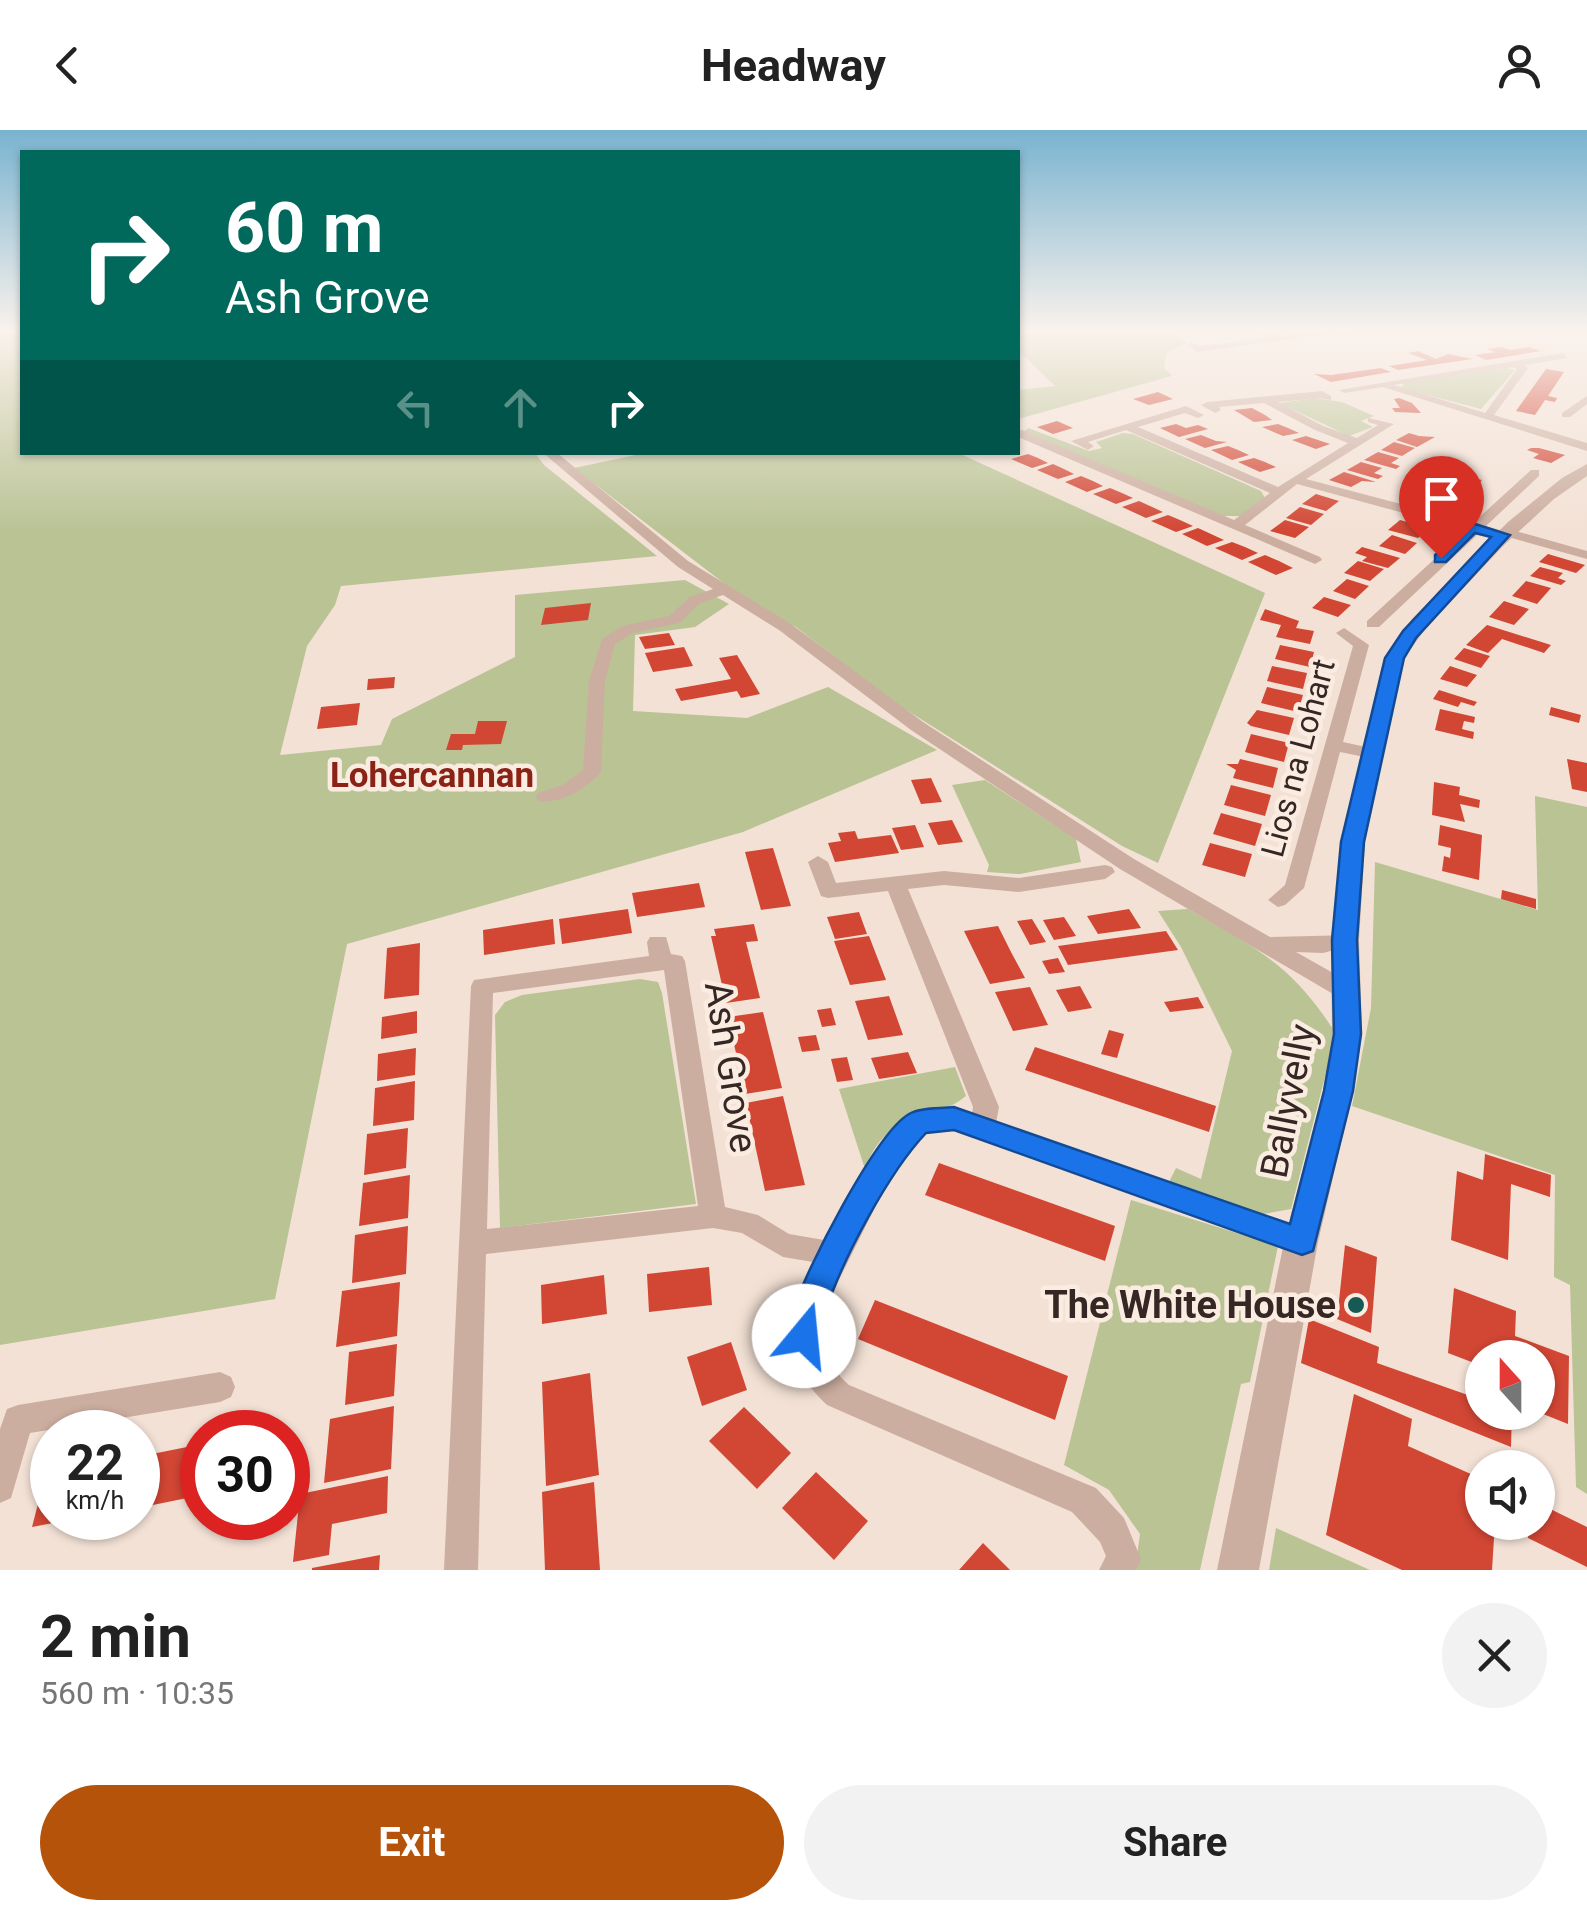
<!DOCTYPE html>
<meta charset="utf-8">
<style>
body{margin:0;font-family:Roboto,sans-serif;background:#f2f2f2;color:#222;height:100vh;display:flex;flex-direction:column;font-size:38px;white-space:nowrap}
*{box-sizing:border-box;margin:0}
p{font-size:32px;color:#767676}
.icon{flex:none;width:55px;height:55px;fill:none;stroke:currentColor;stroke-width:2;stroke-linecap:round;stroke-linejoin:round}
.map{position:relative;height:1440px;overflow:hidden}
.sheet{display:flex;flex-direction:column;background:#fff;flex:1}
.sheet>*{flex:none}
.top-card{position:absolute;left:20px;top:20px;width:1000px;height:305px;border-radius:0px;box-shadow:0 2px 8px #0004;background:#00695c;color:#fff;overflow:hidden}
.needle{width:65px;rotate:339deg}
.tools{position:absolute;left:1465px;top:1210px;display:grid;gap:20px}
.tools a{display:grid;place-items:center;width:90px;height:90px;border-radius:50%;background:#fff;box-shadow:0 2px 8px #0004;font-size:50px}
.speed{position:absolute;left:30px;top:1280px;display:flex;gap:20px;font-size:50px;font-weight:700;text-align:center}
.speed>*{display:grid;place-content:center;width:130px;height:130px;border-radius:50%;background:#fff;box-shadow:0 2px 8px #0004;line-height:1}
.speed small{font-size:25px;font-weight:400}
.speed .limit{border:15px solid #d22;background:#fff;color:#111}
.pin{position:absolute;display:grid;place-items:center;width:85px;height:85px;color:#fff;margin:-102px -42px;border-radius:50% 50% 50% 0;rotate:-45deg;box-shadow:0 0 10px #0007}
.pin .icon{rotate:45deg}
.me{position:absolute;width:110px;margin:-55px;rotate:17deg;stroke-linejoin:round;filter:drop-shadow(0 0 8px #0008)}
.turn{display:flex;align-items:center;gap:35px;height:210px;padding:0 40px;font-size:45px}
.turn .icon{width:130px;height:130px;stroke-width:2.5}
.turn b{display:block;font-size:70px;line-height:85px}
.lanes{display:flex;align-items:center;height:95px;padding:0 40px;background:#0003;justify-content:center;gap:50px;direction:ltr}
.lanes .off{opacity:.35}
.round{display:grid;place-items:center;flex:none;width:105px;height:105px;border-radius:52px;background:#f2f2f2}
.overview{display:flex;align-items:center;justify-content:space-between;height:170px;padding:0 40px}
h1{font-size:60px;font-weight:700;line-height:75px}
.button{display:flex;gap:20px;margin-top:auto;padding:20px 40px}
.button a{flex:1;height:115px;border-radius:60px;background:#b45309;color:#fff;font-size:40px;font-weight:700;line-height:115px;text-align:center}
.button a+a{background:#f2f2f2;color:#222}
header{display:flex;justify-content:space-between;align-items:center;height:130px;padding:0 40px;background:#fff;font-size:45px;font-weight:700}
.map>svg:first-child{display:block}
.green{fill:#b9c394}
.building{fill:#d24634}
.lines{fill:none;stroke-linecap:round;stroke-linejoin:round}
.minor{fill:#ccaea0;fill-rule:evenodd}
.tertiary{fill:#ccaea0;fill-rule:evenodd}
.route{fill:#1a73e8;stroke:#114b97;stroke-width:2.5}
.poi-dot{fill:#165a55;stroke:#fbece2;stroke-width:4}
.labels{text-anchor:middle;stroke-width:9;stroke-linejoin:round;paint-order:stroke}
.street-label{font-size:32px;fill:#352724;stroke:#fbece2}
.neighbourhood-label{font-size:35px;font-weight:bold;fill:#8b2216;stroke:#fbece2}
.near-street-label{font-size:38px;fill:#352724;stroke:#fbece2}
.near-poi-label{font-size:38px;font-weight:bold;fill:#352724;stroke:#fbece2;text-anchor:end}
</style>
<header><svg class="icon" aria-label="back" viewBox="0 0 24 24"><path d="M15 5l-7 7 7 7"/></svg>Headway<svg class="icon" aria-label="person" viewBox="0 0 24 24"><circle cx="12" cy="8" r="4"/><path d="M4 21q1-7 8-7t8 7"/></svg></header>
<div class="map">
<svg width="1587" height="1440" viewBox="0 0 1587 1440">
<rect width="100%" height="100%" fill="#f3e1d5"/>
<path class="green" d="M0 200H22V322L535 323 544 335 657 426 341 456 335 475 307 516 280 625 381 615 392 589 515 527V465L685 450 729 474 695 497 635 505 633 581 747 588 828 557 937 620 743 702 347 814 275 1169 0 1215Z
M1018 200H1167L1187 213 1167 223 1164 237 1172 246 1018 289V260L1055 256 1018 220Z
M1507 238 1515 240 1481 279 1400 258 1405 253Z
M1315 268 1342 272 1374 286 1361 291 1373 297 1349 306 1279 273Z
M1028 298 1089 321 1102 318 1096 312 1123 303 1133 304 1261 361 1265 368 1243 386H1223L1024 302Z
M650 322 958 323 1265 463 1158 733 1122 716 889 569 796 497 747 471 574 338Z
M985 650 1076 709 1081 732 1020 744 987 742 989 735 952 655Z
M1535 666 1587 677V1364L1576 1357 1570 1155 1554 1147 1555 1045 1352 976 1371 878 1375 732 1538 780Z
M1188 779C1256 818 1293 835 1336 904L1291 1079 1247 1087 1166 1058 1176 1038 1201 1049 1232 921 1181 817 1158 781Z
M640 849 658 852 662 863 696 1074 500 1098 495 885 505 872 522 865Z
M955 937 966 966C925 998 887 979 865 1039L839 959Z
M1131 1070 1278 1116 1250 1252 1241 1254 1200 1440H1135L1140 1404 1109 1360 1064 1335Z
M1276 1398 1370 1440H1269Z"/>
<path class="building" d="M1502 217 1510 220 1529 217 1541 221 1486 230 1475 225 1495 222 1487 219Z
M1418 221 1436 229 1448 224 1473 229 1398 240 1389 236 1427 230 1408 223Z
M1381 238 1391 242 1331 252 1314 244 1331 245Z
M1546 239 1564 242 1548 266 1557 268 1555 272 1545 270 1535 285 1516 281Z
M1158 262 1173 269 1149 275 1133 269Z
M1399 268 1412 273 1421 283 1395 282 1392 278H1400L1394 269Z
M1252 278 1265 285 1272 290 1254 292 1234 280Z
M1057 291 1073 298 1053 304 1037 297Z
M1176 294 1186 298 1198 295 1208 299 1179 307 1160 298Z
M1278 294 1288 298 1299 303 1283 306 1262 297Z
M1409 303 1419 306 1435 307 1417 317 1396 310Z
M1201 305 1216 311 1227 312 1205 318 1185 309Z
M1306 306 1330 314 1316 319 1292 310Z
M1394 312 1415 318 1402 326 1381 320Z
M1228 316 1238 320 1249 325 1232 330 1211 320Z
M1531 318H1539L1565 325 1551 333 1533 328 1539 324 1527 320Z
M1378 322 1399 328 1391 333 1400 336 1396 339 1364 330Z
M1028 324 1038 328 1048 333 1032 338 1011 329Z
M1254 328 1265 332 1276 337 1260 342 1238 332Z
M1361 332 1382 338 1374 343 1383 346 1378 349 1347 340Z
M1053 334 1064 339 1074 344 1058 349 1037 340Z
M1344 342 1376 352 1362 351 1351 357 1329 350Z
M1460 345 1482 350 1473 360 1451 354Z
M1081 346 1093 351 1103 356 1087 362 1065 352Z
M1447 356 1471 363 1460 372 1436 366Z
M1110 358 1122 363 1133 368 1116 374 1093 364Z
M1316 364 1339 371 1326 381 1302 374Z
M1437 369 1458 374 1447 384 1426 379Z
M1139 371 1150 376 1163 382 1146 388 1122 377Z
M1300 377 1324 384 1311 395 1286 388Z
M1168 385 1180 390 1193 396 1176 402 1151 391Z
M1285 390 1309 397 1295 408 1270 401Z
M1400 390 1429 398 1418 408 1388 400Z
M1198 398 1224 410 1207 416 1182 404Z
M1392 405 1417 413 1405 424 1379 416Z
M1232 412 1245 417 1258 423 1242 430 1215 418Z
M1362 417 1400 428 1388 438 1362 431 1367 427 1355 423Z
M1548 424 1585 435 1576 443 1539 432Z
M1265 425 1279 431 1293 438 1276 445 1248 432Z
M1358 431 1384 439 1370 451 1344 443Z
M1540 437 1563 443 1558 448 1566 451 1561 455 1530 446Z
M1347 449 1369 456 1355 469 1333 461Z
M1526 451 1551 458 1537 474 1512 466Z
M1324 467 1351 475 1338 487 1312 478Z
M1504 471 1529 479 1514 495 1489 487Z
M591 473 588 490 541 495 545 478Z
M1265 479 1299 491 1296 498 1314 501 1310 514 1276 507 1281 495 1260 490Z
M1487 495 1551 515 1544 523 1502 509 1488 523 1466 515Z
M669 503 675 515 645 519 639 507Z
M1280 515 1314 522 1310 537 1275 529Z
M684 517 693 536 653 542 645 523Z
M1464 518 1490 526 1481 538 1454 529Z
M737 525 760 564 741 568 737 561 681 571 675 559 731 549 719 528Z
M1272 536 1307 543 1303 559 1267 551Z
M1450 536 1477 545 1467 557 1440 549Z
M395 547 394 558 367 560 368 549Z
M1267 557 1303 565 1298 582 1261 573Z
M1439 560 1477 572 1474 576 1461 572 1458 577 1433 569Z
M360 573 357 595 317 599 321 577Z
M1551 577 1581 585 1579 593 1549 585Z
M1440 579 1475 587 1474 593 1464 591 1462 599 1474 602 1473 609 1435 600Z
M1257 580 1294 588 1289 605 1251 596 1247 593Z
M478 591H507L501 614 463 615 462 620H446L451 604H475Z
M1251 604 1289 613 1284 632 1245 622Z
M1240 629 1278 638 1273 658 1233 648 1236 640 1226 634H1238Z
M1567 629 1587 633V662L1572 659Z
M931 648 942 672 921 674 911 650Z
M1434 652 1460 657 1459 665 1480 670 1479 678 1460 674 1465 692 1432 685Z
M1231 655 1271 665 1265 686 1224 675Z
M1221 683 1262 694 1255 716 1213 704Z
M952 690 963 712 938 715 928 693Z
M915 695 924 717 901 720 892 698Z
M1440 695 1482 705 1479 750 1442 741 1444 726 1450 728 1451 718 1438 715Z
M855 701 858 709 891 705 899 723 835 732 828 713 841 711 838 703Z
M1210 713 1252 724 1245 747 1202 735Z
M773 718 791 776 761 780 745 722Z
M699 753 705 777 637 787 632 763Z
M1502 760 1536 769V779L1501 769Z
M628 779 632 803 562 814 559 789Z
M1129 779 1141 798 1098 804 1087 786Z
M859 782 867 804 835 809 827 787Z
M1064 787 1076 806 1054 810 1043 790Z
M553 789 555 814 484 825 483 800Z
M1032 789 1046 812 1030 815 1017 791Z
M754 794 758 811 746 812 760 868 726 873 711 806H716L714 799Z
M998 796 1011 822 1025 848 990 854 964 801Z
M1166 801 1178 820 1068 835 1058 816Z
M869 806 886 850 850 855 834 811Z
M420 813 419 865 384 869 387 818Z
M1058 828 1065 842 1049 844 1042 831Z
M1080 856 1092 878 1068 882 1056 860Z
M1030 857 1048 895 1013 901 995 862Z
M889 866 903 905 868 910 855 871Z
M1198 867 1204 878 1170 882 1164 872Z
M831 878 836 895 822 897 817 880Z
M417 881V903L381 909 382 887Z
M763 882 782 958 745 964 728 887Z
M1109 900 1124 904 1117 928 1101 924Z
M816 905 820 920 802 922 798 907Z
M1035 917 1216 976 1209 1002 1025 940Z
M416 918 415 945 377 951 378 924Z
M908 922 917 943 879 949 871 928Z
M847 927 853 950 837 952 831 929Z
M415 951 414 990 373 996 375 958Z
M783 966 805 1055 765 1061 746 973Z
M408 998 406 1038 364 1045 367 1004Z
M1485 1024 1551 1045 1550 1067 1511 1054 1508 1130 1451 1110 1457 1041 1483 1050Z
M939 1033 1115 1096 1105 1131 925 1065Z
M410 1045 408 1088 359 1096 363 1053Z
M408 1096 406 1144 352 1153 355 1105Z
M1345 1115 1377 1127 1371 1203 1337 1189Z
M709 1137 712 1175 649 1182 647 1144Z
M604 1145 607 1184 542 1194 541 1155Z
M400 1152 397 1206 336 1217 342 1161Z
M1454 1158 1516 1181 1515 1206 1569 1226 1568 1294 1538 1282V1228H1482V1236L1448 1223Z
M875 1170 1068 1246 1055 1290 858 1209Z
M1309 1189 1379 1217 1377 1233 1482 1270V1282H1512L1511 1317 1301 1233Z
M731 1212 747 1260 702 1276 687 1227Z
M397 1214 394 1266 345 1275 349 1222Z
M590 1243 599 1345 546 1356 542 1252Z
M1354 1264 1412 1289 1408 1316 1482 1349V1392H1495L1492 1440H1402L1326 1405Z
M394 1276 391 1339 324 1353 330 1289Z
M744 1277 791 1323 757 1359 709 1311Z
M202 1314V1365L138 1378 142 1326Z
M52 1342V1388L74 1389 32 1397 46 1343Z
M816 1342 868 1391 834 1430 782 1378Z
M388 1346 387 1383 332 1394 329 1425 293 1432 300 1364Z
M594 1352 600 1440H545L542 1362Z
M1538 1373 1587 1397V1437L1528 1408 1530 1392H1538Z
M983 1413 1010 1440H959Z
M380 1425 379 1440H312V1438Z"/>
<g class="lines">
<path class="minor" d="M1256 200H1268L1278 207 1322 201 1327 204 1197 222 1187 215 1192 212 1199 216 1266 208Z
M1338 200H1361L1342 205Z
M1563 223 1567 228 1525 235 1528 238 1494 285 1587 313V321L1383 257 1344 263 1339 260ZM1513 237 1517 239 1485 283 1394 255Z
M1322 261 1331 266V270L1320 268 1278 272 1323 296 1357 308 1378 295 1368 292V288L1394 294 1306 349 1473 393 1531 340H1539V346L1486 396 1499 400 1505 398 1587 421V429L1508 407 1502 409 1479 403 1379 497H1367V491L1466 400 1297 354 1245 395 1320 427 1322 430 1315 434 1018 307V300H1022L1234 390 1270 363 1126 300 1088 312 1094 316 1088 320 1071 311 1186 276 1204 285 1198 288 1185 283 1138 297 1278 357 1348 313 1315 300 1264 273 1219 277 1221 280 1215 283 1201 275 1207 272Z
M1587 266V274L1570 287H1562V283Z
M542 322H556L688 431 791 494 923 592 1134 729 1270 807 1353 805 1356 810 1353 815 1323 823 1296 822 1356 856 1359 862 1356 868H1340L1120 739 911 600 779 500 723 465 700 473 679 493 633 503 615 514 605 551 601 642C586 659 562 674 538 671L536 667 538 663 563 655 583 640 589 551 602 509 622 496 669 486 690 467 713 459 678 437Z
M1344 498 1369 515 1343 612 1380 620 1383 624 1374 629 1340 622 1304 758 1285 775 1278 777 1268 770 1285 755 1353 516 1336 503Z
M818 726 828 732 836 753 944 741 1019 748 1105 735 1112 737 1115 742 1105 749 1019 762 944 755 908 759 999 977 996 993 1311 1103 1315 1112 1311 1121 1301 1124 954 999 925 1002 900 1027 823 1182C819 1218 822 1229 849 1255L1096 1358 1124 1388 1141 1429 1136 1440H1099L1106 1426 1100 1412 1072 1382 827 1275C774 1224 788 1191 819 1133L783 1127 742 1103 713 1098 486 1124 478 1440H444L471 856 474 850 649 826 647 812 650 807H666L671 824 682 826 685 831 725 1077 758 1085 789 1104 830 1111C849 1075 875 1005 910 985 926 975 956 979 972 985L973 977 888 761 828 768 821 766 808 732ZM664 840 698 1076 487 1099 493 863Z
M220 1242 231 1247 235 1257 231 1267 220 1272 30 1303 11 1368 0 1373V1299L7 1279 18 1275Z"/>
<path class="tertiary" d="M1587 334V346L1554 369 1503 416 1426 498 1404 528 1365 712 1359 810 1362 904 1353 961 1318 1112 1259 1440H1217L1284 1112 1323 961 1332 904 1331 810 1341 712 1384 528 1412 489 1508 392 1562 348Z"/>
</g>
<linearGradient id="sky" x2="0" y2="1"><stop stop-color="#79b3d0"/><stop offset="0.5" stop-color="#faf2ec"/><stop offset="1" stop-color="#faf2ec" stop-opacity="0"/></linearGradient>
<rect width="1587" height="402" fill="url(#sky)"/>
<path class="route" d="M1472 393 1510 405 1416 508 1404 528 1364 712 1357 810 1361 904 1353 961 1313 1121 1302 1125 954 1000 926 1003C889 1042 843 1128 826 1180 822 1192 822 1205 816 1218L804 1222 793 1218C787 1205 789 1194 793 1181 805 1141 876 1003 909 984 921 977 941 979 954 977L1290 1094 1324 961 1334 904 1332 810 1341 712 1385 528 1403 501 1491 407 1475 403 1446 432H1435V425Z"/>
<circle class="poi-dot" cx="1356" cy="1175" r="10"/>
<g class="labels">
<g class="street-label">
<text transform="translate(1298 628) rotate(-75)" y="11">Lios na Lohart</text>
</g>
<g class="neighbourhood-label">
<text x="432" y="657">Lohercannan</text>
</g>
<g class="near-street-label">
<text transform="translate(731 937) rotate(81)" y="13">Ash Grove</text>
<text transform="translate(1288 971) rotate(-79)" y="13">Ballyvelly</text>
</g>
<g class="near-poi-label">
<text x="1336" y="1188">The White House</text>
</g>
</g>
</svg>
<div class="tools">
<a><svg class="needle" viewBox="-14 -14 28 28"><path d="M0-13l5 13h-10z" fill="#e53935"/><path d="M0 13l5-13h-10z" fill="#767676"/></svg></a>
<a><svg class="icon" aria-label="sound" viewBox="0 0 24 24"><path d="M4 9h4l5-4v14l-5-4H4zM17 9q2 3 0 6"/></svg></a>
</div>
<div class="speed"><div>22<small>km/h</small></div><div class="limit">30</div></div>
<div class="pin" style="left:1441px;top:428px;background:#d93025"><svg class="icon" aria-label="arrive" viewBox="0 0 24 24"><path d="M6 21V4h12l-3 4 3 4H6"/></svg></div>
<svg class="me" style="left:804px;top:1206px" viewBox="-20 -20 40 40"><circle r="19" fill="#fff"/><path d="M0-13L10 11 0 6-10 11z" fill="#1a73e8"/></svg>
<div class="top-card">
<div class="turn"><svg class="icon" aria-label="right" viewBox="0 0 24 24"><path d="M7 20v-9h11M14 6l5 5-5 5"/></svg><div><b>60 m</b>Ash Grove</div></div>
<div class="lanes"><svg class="icon off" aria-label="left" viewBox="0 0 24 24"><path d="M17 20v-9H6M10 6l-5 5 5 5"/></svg><svg class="icon off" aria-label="ahead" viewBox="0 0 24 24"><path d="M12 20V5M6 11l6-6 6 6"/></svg><svg class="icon" aria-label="right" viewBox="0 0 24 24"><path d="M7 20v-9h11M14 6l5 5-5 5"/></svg></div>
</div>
</div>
<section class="sheet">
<div class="overview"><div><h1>2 min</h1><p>560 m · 10:35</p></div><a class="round"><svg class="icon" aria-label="close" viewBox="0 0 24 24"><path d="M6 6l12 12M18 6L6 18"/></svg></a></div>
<div class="button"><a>Exit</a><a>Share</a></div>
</section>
